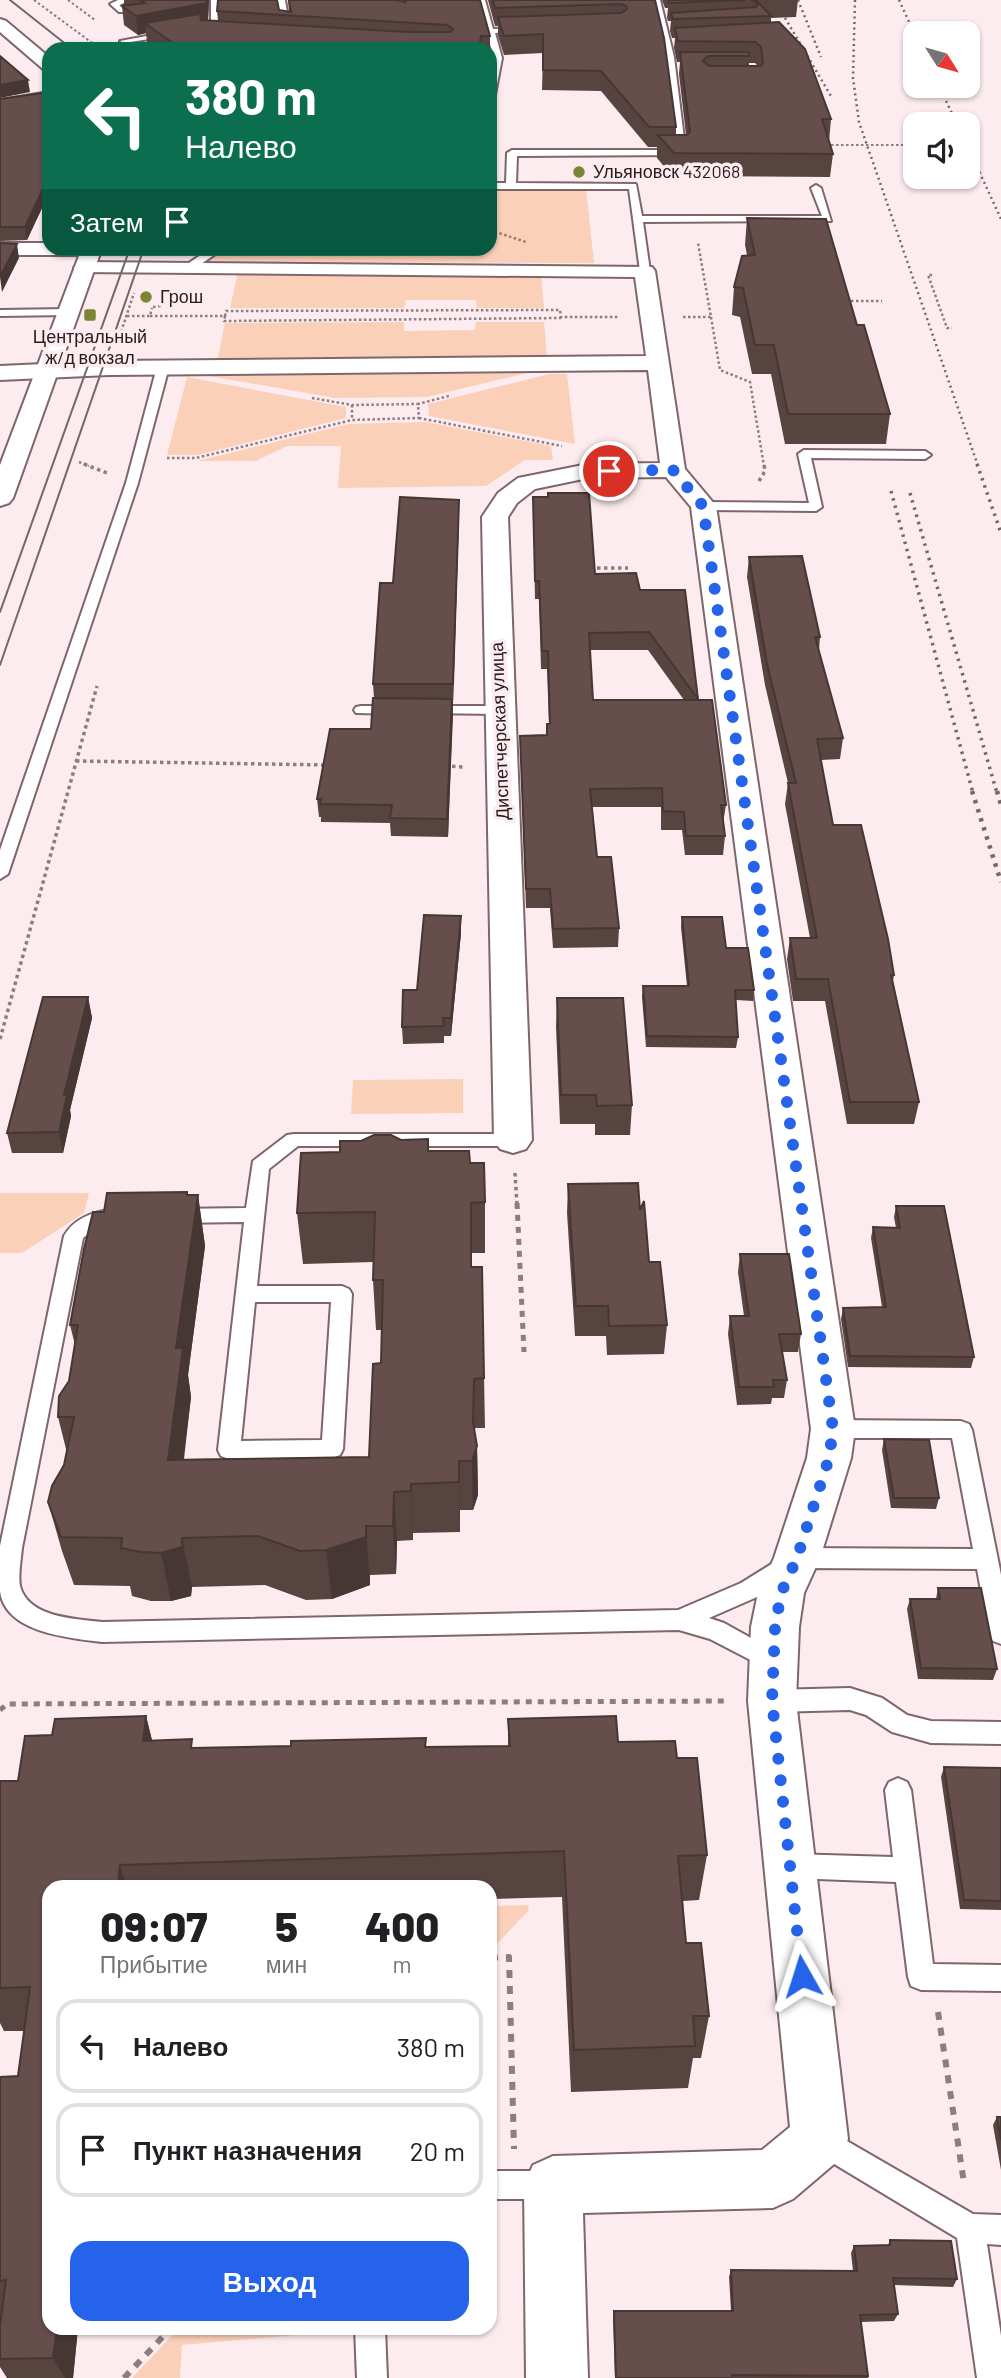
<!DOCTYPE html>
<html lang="ru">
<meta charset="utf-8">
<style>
body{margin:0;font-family:Barlow,sans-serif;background:#f2f2f2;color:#202124;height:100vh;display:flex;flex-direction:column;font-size:26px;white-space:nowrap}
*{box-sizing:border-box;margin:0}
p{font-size:23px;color:#757577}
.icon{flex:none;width:38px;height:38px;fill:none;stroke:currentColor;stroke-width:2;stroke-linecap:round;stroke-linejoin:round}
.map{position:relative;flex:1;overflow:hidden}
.panel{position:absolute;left:42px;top:1880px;width:455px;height:455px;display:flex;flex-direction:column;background:#fff;border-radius:21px;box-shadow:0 2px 5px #0004}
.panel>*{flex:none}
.top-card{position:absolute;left:42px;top:42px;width:455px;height:214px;border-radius:21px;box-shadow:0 2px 5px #0004;background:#0b6e4f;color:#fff;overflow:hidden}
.needle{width:46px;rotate:127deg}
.controls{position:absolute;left:903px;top:21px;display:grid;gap:14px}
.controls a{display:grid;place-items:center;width:77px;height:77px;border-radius:14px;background:#fff;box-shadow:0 2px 5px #0004;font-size:35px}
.pin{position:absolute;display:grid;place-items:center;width:60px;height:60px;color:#fff;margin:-30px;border:4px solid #fff;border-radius:50%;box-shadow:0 2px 7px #0007}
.me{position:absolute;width:77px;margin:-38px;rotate:354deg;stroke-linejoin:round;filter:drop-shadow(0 0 5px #0008)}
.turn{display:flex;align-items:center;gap:24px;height:147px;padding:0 28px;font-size:32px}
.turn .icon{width:91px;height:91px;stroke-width:2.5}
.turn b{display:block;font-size:49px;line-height:60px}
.then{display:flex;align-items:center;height:66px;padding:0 28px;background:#0003;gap:14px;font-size:26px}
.eta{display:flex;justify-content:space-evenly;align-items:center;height:119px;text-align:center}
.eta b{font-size:42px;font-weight:800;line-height:49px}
.action{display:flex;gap:14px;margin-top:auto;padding:14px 28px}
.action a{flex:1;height:80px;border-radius:21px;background:#2563eb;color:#fff;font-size:28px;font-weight:800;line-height:80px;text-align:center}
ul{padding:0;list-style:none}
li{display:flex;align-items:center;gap:21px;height:94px;margin:0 14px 10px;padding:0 14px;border:4px solid #e0e0e0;border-radius:21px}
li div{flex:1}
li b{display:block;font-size:26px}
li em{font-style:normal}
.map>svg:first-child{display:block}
.green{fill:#fbd0b9}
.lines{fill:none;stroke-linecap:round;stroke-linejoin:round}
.lane-casing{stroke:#7e666b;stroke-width:4}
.street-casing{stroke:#7e666b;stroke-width:4}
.primary-casing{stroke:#7e666b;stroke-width:4}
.path-far4{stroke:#8b7d80;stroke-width:2;stroke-dasharray:2.5 2.5;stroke-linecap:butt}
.path-far3{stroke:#8b7d80;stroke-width:2.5;stroke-dasharray:2.5 2.5;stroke-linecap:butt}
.path-far2{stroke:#8b7d80;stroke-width:3.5;stroke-dasharray:3.5 3.5;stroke-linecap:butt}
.path-far1{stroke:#8b7d80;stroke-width:5;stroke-dasharray:6 6;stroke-linecap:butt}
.path{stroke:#8b7d80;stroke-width:6;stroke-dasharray:8 8;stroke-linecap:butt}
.lane{fill:#fff;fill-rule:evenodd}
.street{fill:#fff;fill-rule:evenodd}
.primary{fill:#fff;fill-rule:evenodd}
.tram{stroke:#736769;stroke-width:2}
.rail-far2{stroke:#736769;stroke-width:2.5;stroke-dasharray:2 3.5;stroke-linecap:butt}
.rail-far1{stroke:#736769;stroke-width:3.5;stroke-dasharray:2.5 5;stroke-linecap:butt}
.rail{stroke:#736769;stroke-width:4.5;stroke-dasharray:3.5 6;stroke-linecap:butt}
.wall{fill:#574340;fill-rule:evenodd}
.shaded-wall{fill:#473734}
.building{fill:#654e4b;stroke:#473734;stroke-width:2}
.route{stroke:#2563eb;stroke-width:12;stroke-dasharray:0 21.6}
.poi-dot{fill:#7a8633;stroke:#fdecef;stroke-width:2.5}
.labels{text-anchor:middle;stroke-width:7;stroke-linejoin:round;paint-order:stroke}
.far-poi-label{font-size:18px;fill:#261c1e;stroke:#fdecef;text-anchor:start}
.far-street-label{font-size:18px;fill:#261c1e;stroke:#fdecef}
</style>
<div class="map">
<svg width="1001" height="2378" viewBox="0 0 1001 2378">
<rect width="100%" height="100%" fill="#fdecef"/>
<path class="green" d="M490 188 586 189 594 263 205 262 226 248H490Z
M238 272 541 274 544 308H477L476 300H406L404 308H230Z
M404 322V331L475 330 476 322H544L547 358 217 362 225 323Z
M527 373 427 397 335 398 209 376Z
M550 374H567L575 444 429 416 428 404Z
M187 377 346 407V418L198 455H167Z
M426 422 551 446 553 460H525L486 486 338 488 341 446H287L256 461H197L348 424Z
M463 1079V1113L351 1114 353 1080Z
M0 1193H89L84 1213 22 1253H0Z
M529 1905 528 1911 496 1945H490V1906Z
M179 2328H354V2330L182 2345 180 2378H132Z"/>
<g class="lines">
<g class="lane-casing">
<path id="lane" d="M118 0H129L120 5 125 12H119L110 4Z
M211 0H219L218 28 124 43 120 41 211 24Z
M277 0H285L290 30 283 28Z
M477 0H485L493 29 524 28 528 30 495 33 502 58 495 95 494 122 490 125V78L494 58Z
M652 0H660L674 57 686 155 517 156 516 183 636 184 642 216H822L811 188 816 185 821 188 831 221 643 222 650 271 645 274 640 271 629 189H490V183H506L507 153 512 150H678L666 57Z
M211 248H224L191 271H183V267Z
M0 310 69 309 74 312 69 315 0 316Z
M163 364 169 367 138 483 8 874 0 879V850L126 483 157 367Z
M804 450 925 451 931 455 925 459 811 458 822 507 816 511 703 510 697 506 703 502 809 503 798 454Z
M361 706H396L403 710 396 714 356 713 354 710 356 707Z
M426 706H499L506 710 499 714 421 713 419 710 421 707Z
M294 1134H513L520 1135 522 1140 520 1145 513 1146H298L269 1169 257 1286H342L349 1289 352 1294 343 1449 340 1455 332 1458 229 1459 221 1456 218 1450 244 1222 175 1223 168 1221 165 1216 168 1211 175 1209 246 1208 253 1161 287 1135ZM255 1302H331L322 1440 241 1441Z
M116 1209 123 1211 126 1216 123 1221 100 1226 83 1238 22 1548C21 1560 18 1575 20 1586 28 1618 77 1619 102 1622L678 1610 741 1583 797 1548 973 1549 952 1438H833L825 1435 822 1429 825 1423 833 1420 961 1421 969 1424 972 1430 1001 1575V1644L993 1641 989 1634 977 1569 801 1568 757 1597 709 1618 724 1623 778 1653 782 1660 778 1667 770 1670 710 1639 679 1630 102 1642C70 1638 5 1633 0 1591 0 1576 0 1561 0 1546L64 1236C75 1217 95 1211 116 1209Z
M850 1688 882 1698 907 1715 931 1721 1001 1722V1744L931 1743 892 1732 866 1715 850 1710 772 1712 763 1709 760 1701 763 1693 772 1690Z
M898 1778 907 1782 911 1790 933 1964 1001 1965V1991L921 1990 911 1986 908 1977 896 1882 791 1878 782 1875 778 1866 782 1857 791 1854 893 1857 885 1790 889 1782Z
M821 2126 973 2214 1001 2215V2245L987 2244 1001 2336V2378H977L957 2238 811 2150 807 2140 811 2130Z
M490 2171H549L559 2175 563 2185 559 2195 549 2199H490Z
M355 2328H385L387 2378H357Z"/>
</g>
<g class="street-casing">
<path id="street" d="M49 92V102L0 110V100Z
M0 243H49V248L102 249 99 253 92 255H0Z
M84 262 652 267 655 271 685 469 716 506 855 1429 851 1458 820 1558 804 1593 799 1627 796 1701 848 2139 840 2159 793 2199 773 2208 583 2213 588 2378H526L524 2185 533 2165 553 2156 762 2150 790 2127 748 1701 751 1627 758 1593 774 1558 807 1458 811 1429 691 507 666 477 588 478 535 489 517 503 508 517 532 1140 526 1149 513 1153 500 1149 494 1140 482 517 498 493 518 478 588 464 660 463 648 370 109 375 0 380V366L109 361 646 356 635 277 77 272 74 268 77 264Z"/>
</g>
<g class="primary-casing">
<path id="primary" d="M0 19 6 21 49 57V70L43 69 0 32Z
M82 248H102L13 498 9 503 0 506V465Z"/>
</g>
<path class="path-far4" d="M34 0 99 48
M68 0 95 20
M826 145H915"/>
<path class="path-far3" d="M490 230 526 242
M932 275H928L947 328H952
M846 301H882
M153 307 160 306 164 294
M127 316H150L152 308
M150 316H225L226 311 560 310 561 317H619
M225 316 224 321 561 318
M683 317H711L698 243
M711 317 720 370 750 382 764 466
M118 341 134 293
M312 398 352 405 418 404
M352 405V420
M419 418 562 446
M167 458H196L352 420 419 418 418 404 449 396
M79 462 89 466"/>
<path class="path-far2" d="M84 464 107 473
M759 481 765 471 764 464
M590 568H628
M76 761 328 765
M445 766 464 767
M0 1039 97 686
M515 1173 517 1205"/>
<path class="path-far1" d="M517 1203 524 1352
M0 1710 7 1704 729 1701"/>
<path class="path" d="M490 1958 509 1957 514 2149
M938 2012 964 2183
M124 2378 171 2328"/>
<use href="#lane" class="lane"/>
<use href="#street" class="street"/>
<use href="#primary" class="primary"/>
<path class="tram" d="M10 0 72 49
M0 612 130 248
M0 665 144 248"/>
<path class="rail-far2" d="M798 0 821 57
M855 0 853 78 859 122 978 466
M899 0 915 35
M785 18 831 96
M939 86 957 124
M968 147 1001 219"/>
<path class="rail-far1" d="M977 464 1001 533
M891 491 973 793
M910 493 997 793"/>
<path class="rail" d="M972 791 1001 882
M997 791 1001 805"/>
</g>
<path class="wall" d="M124 0H209L208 20 218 21 217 11 279 10 289 12 288 0H397L402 1V0H480L490 36V55V49H157L147 42 146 33 138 35 124 25 122 6H124Z
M488 0H655L676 127V135H686L679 74 680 62H677L674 48 675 38H672L670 31 671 21H668L667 18 668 8H665L662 0H798L796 17 771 18V23L831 119 829 142 833 154 830 177 672 176 657 158V147H648L601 91 542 90 543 53 504 55 498 36V26H495ZM749 63H755L758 66H749Z
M0 99H49V193L27 240 0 241Z
M747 218 857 325 890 414 886 444H785L771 374H752L740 317 732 315 734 287 747 255 745 245Z
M533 497 595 574 640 590H685L698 700 726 805 723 823 725 836 723 855H685L682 830H661V807H592L597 857 619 928 618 947 553 948 550 908H526L520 736 547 735V724H549L547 669H541L539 599H535ZM590 650H648L684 700H593Z
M459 518 453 703 448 837 391 836 390 823 321 822V817H319L317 799 371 729 374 698 373 684 393 583Z
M749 557 820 637 819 650 843 738 840 759 821 760 833 825 894 975 893 981 919 1102 914 1124H847L825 1001H793L787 959 790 938H810L785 804 788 783 765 685 747 577Z
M461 916V933L451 1036H444V1043L403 1044 402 1027 417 990Z
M682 917 726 948 754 990 753 1001 736 1000 738 1037 736 1048 646 1047 642 997 643 986H687L681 927Z
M88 997 92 1018 70 1110 71 1116 63 1153H12L7 1133Z
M557 998 632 1105 630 1135H595V1124H560L556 1027Z
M428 1139 429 1151 470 1163 485 1202V1253H472V1267H482L485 1428H474L477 1446 478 1495 473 1510H460V1532L413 1533V1540L397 1541 396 1574 370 1575V1585L332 1599 306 1600 265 1585 192 1587 191 1596 171 1601H151L132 1596 130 1586 74 1585 62 1551 48 1502 64 1465 67 1453 58 1417 69 1381 75 1345 70 1325 104 1212 188 1195H198L205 1246 188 1375 191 1397 184 1459 369 1457 381 1363 382 1330H376L373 1280V1262L303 1264 297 1213 340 1152 401 1140Z
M568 1184 640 1210 649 1262 667 1325 664 1354 607 1355 606 1336H575L567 1213Z
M896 1206 974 1357 971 1368 848 1367 841 1319 843 1308 882 1307 871 1238 873 1227 896 1228 894 1217Z
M740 1254 801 1334 798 1352H782L787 1380 784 1398H772L771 1404 737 1405 728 1334 730 1316H744L738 1272Z
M884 1439 939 1498 936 1509 891 1508 882 1450Z
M938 1588 997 1669 993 1680 918 1679 907 1609 910 1599H936Z
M146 1716 152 1741 193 1748 291 1746 426 1738V1747L508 1746V1719L618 1742 677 1758 707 1855 699 1900 683 1901 686 1943 709 2016 701 2058H693L688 2088 571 2092 562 1897 490 1899V1886H49V2328H78L73 2378H7L0 2367V2325L1 2317H0V2077L18 2076 24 2031H4L0 2023V1781H18L52 1735Z
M944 1767 1001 1768V1910L960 1909 941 1777Z
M997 2117H1001V2170L993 2125Z
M890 2240 957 2279 953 2287 894 2285 898 2314 894 2321 861 2322 868 2376V2378H615L613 2318 614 2311H731L729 2277 731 2270 853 2271 851 2253 854 2246 888 2245Z"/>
<path class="shaded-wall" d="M207 0H209L208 22 145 23 146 33 138 35 136 16Z
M28 80 30 92 0 98V85Z
M49 176V193L27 240 25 227Z
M17 244 19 258 2 292 0 277Z
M459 500V518L453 703V684Z
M452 699 453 716 448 837 447 819Z
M461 916V933L451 1036V1018Z
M88 997 92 1018 70 1110 71 1116 63 1153 59 1132 64 1095Z
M187 1192 193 1228 198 1195 205 1246 188 1375 191 1397 177 1509 168 1460Z
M474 1379V1454L477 1446 478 1495 473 1510 472 1461Z
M459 1461 460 1510V1532L459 1482Z
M411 1484 413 1533V1540L411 1491Z
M394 1492 397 1541 396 1574 393 1526Z
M366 1526 370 1585 332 1599 326 1550Z
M182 1538 192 1587 191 1596 171 1601 161 1553Z
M146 1716 158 1764 143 1741Z
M120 1865 126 1886H118Z
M57 2328H78L73 2378H65L53 2358Z"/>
<path class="building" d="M140 0H207V3L136 16 122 6 145 3Z
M218 0H277L279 10 291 12 289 0H397L405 2 404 0H480L490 36H481L479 49H181L145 23 200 14 201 20 407 32H451L453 29 447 25 217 11Z
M493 0H655L664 38 676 127H649L601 71 543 70V34L504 36 498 17 621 13 627 9 626 6 621 4 495 8Z
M668 0H746L669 3Z
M752 0H756L771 16 673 19 671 13 756 7 758 4Z
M779 22 805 49 831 119H822L833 154 674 153 658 135H687L690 132 680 52H749V56H708L703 61 709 66H761L763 63 761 47 756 42 678 41 675 28Z
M0 56 28 80 0 85Z
M42 93 49 99V121H47L49 123V176L25 227H0V99Z
M747 218 826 219 857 325H864L890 414H788L774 345H755L743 288 734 287 742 256 755 255Z
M0 243 17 244 0 277Z
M548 493H589L595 574 636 573 640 590H685L698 699 649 632 589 633 593 700H712L726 805H721L725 836H686L684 812 663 811 662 788 590 789 597 857H611L619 928 553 929 550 889H526L520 736 547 735V724H550L548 651H542L539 581H535L533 497H548Z
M400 497 459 500 453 684H373L380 583H393Z
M802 556 820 637H815L843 738 817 739 833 825H861L888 939 894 975H891L919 1102H850L828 979H796L790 938H817L788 783H796L767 664 749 557Z
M373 698 452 699 447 819 390 818 392 805 320 804 321 799H317L330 729H371Z
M424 915 461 916 451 1018H443L444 1026 402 1027 403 990H417Z
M682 917H722L726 948H748L754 990H735L738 1037 647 1036 643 986H689Z
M43 997H88L64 1095H67L59 1132 7 1133Z
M557 998H623L632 1105 597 1106 596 1095H561Z
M374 1135H391L401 1140 428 1139V1151H469L470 1163H484L485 1202 471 1203V1267H482L484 1378 474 1379 473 1422 477 1446 472 1461H459V1482L411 1484V1491L394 1492 393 1526H366V1537L326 1550 300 1551 258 1536 182 1538V1547L161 1553 140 1552 121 1548 122 1538 61 1537 48 1502 52 1486 64 1465 74 1417H58L59 1396 69 1381 78 1325H70L84 1249 93 1212H104L107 1193 187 1192V1195H198L176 1348H183L168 1460 369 1457 373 1364 381 1363 383 1280H373L375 1212 297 1213 301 1153 340 1152V1141H361Z
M638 1183 640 1210 644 1201 649 1262H660L667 1325 609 1326 608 1306H576L568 1184Z
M896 1206H944L974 1357 850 1356 843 1308 886 1307 873 1227 900 1228Z
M740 1254H789L801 1334H779L787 1380H773L774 1387H739L730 1316H749Z
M884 1439 929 1440 939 1498H894Z
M938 1588H981L997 1669 921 1668 910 1599H940Z
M146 1716 143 1741 192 1739 191 1748 291 1746V1741L426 1738 425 1747 510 1746 508 1719 616 1716 618 1742 675 1741 677 1758H697L707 1855 678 1856 686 1943H701L709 2016H693L695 2046 574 2050 564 1851 120 1865 118 1886H49V2328H57L53 2358 0 2359V2325L6 2280 0 2281V2077L18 2076 30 1987 0 1988V1781H18L25 1736 52 1735 55 1719Z
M944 1767 1001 1768V1901L964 1900Z
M997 2117H1001V2140Z
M890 2240 951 2241 957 2279 893 2278 898 2314 860 2315 868 2376 732 2375V2378H616L614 2311H733L731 2270 857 2271 854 2246 890 2245Z"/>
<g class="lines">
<path class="route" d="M609 471 673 470 703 506 833 1429 829 1458 797 1558 781 1593 775 1628 772 1701 802 1976"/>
</g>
<g class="poi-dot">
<circle cx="579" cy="172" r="7"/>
<circle cx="146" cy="297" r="7"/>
<rect x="83" y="308" width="14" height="14" rx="3.5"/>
</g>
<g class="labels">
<g class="far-poi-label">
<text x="593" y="178">Ульяновск 432068</text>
<text x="160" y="303">Грош</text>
<text x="90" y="343" text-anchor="middle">Центральный<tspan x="90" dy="21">ж/д вокзал</tspan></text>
</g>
<g class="far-street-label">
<text transform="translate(500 731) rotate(-92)" y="6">Диспетчерская улица</text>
</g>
</g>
</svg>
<div class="controls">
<a><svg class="needle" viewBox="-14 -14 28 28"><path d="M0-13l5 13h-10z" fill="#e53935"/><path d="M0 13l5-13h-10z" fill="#757577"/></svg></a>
<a><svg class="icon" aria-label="sound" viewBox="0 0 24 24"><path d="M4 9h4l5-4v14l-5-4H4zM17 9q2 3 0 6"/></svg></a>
</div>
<div class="pin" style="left:609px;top:471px;background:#d93025"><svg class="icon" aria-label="arrive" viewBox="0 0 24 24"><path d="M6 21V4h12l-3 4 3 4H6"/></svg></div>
<svg class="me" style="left:802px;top:1976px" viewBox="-20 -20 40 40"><path d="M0-17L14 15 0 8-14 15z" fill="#2563eb" stroke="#fff" stroke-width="4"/></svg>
<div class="top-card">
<div class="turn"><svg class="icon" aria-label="left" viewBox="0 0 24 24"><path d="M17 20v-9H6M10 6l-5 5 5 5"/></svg><div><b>380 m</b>Налево</div></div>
<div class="then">Затем<svg class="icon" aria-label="arrive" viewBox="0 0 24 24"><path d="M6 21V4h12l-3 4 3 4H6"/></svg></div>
</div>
<section class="panel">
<div class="eta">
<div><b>09:07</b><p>Прибытие</p></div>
<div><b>5</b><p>мин</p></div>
<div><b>400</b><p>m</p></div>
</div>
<ul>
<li><svg class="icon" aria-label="left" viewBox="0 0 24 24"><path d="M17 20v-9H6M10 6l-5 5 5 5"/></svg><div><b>Налево</b></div><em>380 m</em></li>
<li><svg class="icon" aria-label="arrive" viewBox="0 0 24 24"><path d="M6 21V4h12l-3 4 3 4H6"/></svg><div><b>Пункт назначения</b></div><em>20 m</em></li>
</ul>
<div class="action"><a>Выход</a></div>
</section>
</div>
